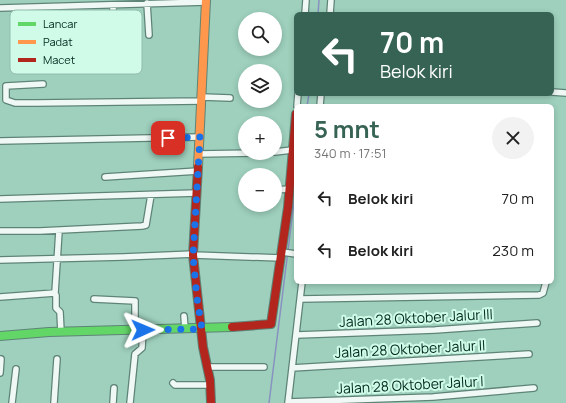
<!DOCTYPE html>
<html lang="id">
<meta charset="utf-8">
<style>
body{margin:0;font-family:Manrope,sans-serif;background:#f2f2f2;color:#222;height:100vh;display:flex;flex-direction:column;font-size:15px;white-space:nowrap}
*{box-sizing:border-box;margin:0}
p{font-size:13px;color:#767676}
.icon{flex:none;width:22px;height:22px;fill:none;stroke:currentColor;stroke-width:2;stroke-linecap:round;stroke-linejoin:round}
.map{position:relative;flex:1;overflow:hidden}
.panel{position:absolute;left:294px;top:104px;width:260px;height:180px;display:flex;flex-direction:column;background:#fff;border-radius:6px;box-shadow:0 2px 6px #0003}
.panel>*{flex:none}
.banner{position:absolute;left:294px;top:12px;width:260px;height:84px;border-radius:6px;box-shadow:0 2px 6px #0003;background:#376355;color:#fff;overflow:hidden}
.tools{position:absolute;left:238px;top:12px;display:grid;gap:8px}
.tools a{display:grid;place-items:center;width:44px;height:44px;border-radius:50%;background:#fff;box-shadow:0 2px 6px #0003;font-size:20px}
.pin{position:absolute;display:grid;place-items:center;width:34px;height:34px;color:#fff;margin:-17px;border-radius:8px;box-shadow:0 2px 6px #0006}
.me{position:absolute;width:44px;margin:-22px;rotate:89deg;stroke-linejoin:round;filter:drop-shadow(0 0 3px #0008)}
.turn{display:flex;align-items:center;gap:14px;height:84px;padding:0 20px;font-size:18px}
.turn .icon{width:52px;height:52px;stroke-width:2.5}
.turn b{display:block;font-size:28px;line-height:34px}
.round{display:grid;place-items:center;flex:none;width:42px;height:42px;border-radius:21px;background:#f2f2f2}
.head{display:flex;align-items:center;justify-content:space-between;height:68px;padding:0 20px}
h1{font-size:24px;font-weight:700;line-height:30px;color:#376355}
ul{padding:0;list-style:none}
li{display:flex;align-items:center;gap:12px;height:52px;padding:0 20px}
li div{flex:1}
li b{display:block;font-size:15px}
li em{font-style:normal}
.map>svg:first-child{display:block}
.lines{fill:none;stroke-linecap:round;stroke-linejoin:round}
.stream{stroke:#8992bf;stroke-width:1.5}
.street-casing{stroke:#5e8477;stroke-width:8}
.fast-casing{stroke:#5e8477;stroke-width:10}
.slow-casing{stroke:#5e8477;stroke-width:10}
.jam-casing{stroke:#5e8477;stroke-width:10}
.street{stroke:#f0f8f5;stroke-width:5.5}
.fast{stroke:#63d668;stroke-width:8}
.slow{stroke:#ff974d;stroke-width:8}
.jam{stroke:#b3261e;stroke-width:8}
.route{stroke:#1a73e8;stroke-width:7;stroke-dasharray:0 12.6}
.labels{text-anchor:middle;stroke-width:4;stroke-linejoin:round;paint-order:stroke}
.street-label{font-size:14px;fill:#00291d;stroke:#d0fbe9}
.key{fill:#d0fbe9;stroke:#92bcac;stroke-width:1}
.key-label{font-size:11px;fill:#00291d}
</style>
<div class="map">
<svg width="566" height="403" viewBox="0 0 566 403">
<rect width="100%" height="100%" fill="#9ed0bd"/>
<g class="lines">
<path class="stream" d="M318 14 319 0
M307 106 309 94
M269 403 296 186"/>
<g class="street-casing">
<path id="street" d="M147 3 149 35
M113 6 114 40
M0 8 206 2
M305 14 306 0
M330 14 331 0
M43 84 6 86V100L15 103H36L202 101
M552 92 566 93
M202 97 230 98
M297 106 298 94
M320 106 321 94
M0 141 200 137
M275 152 292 150
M198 154 264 153
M105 177 198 171
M275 190 289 189
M243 191H245
M0 199 197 193
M0 231H40L142 226 146 225 151 195
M282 252 296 254
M193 255 281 258
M0 260 123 257 194 254
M53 293 56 295V308L60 312 61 332
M0 297 55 293 59 231
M94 299 135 301V330
M300 299 539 295 543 293 546 282
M184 316 185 329
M297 335 435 330 537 323
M207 367H264
M292 368 529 354
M0 373 1 359
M173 383 175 385H211
M288 402 433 397 534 388
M12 403 16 369
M54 403 57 359
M113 403 114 388
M130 403 135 354 142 348 143 330
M288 403 302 282"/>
</g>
<g class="fast-casing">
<path id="fast" d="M0 336 49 332 232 327"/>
</g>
<g class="slow-casing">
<path id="slow" d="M198 167 206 0"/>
</g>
<g class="jam-casing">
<path id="jam" d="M198 167 193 255 203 347 210 380 211 403
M232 327 271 324 288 207 296 114"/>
</g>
<use href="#street" class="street"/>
<use href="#fast" class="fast"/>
<use href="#slow" class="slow"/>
<use href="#jam" class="jam"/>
</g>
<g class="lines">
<path class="route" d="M143 330 202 329 197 298 193 256 200 137 168 138"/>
</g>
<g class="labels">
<g class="street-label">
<text transform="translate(416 318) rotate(-3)" y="5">Jalan 28 Oktober Jalur III</text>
<text transform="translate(410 349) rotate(-3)" y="5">Jalan 28 Oktober Jalur II</text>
<text transform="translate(410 385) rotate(-3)" y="5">Jalan 28 Oktober Jalur I</text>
</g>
</g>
<rect x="10" y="10" width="132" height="64" rx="6" class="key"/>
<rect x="18" y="22" width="18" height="4" fill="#63d668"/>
<rect x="18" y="40" width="18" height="4" fill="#ff974d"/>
<rect x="18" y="58" width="18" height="4" fill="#b3261e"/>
<g class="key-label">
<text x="43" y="28">Lancar</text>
<text x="43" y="46">Padat</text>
<text x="43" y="64">Macet</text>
</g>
</svg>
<div class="tools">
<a><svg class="icon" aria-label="search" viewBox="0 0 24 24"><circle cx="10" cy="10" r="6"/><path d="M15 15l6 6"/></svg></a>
<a><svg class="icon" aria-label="layers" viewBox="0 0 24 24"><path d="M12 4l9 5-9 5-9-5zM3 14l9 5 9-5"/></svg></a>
<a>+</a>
<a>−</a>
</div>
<div class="pin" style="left:168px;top:138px;background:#d93025"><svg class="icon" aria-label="arrive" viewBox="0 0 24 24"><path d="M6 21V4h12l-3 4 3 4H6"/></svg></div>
<svg class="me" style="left:143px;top:330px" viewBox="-20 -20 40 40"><path d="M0-17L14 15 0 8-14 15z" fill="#1a73e8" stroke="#fff" stroke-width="4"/></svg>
<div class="banner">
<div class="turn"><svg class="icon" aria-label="left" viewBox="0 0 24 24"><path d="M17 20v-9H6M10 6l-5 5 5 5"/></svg><div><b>70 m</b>Belok kiri</div></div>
</div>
<section class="panel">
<div class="head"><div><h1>5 mnt</h1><p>340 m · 17:51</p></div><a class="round"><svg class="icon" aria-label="close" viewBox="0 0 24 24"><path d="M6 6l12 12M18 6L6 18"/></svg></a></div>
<ul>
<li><svg class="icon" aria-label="left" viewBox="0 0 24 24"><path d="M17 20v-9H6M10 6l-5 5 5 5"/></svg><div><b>Belok kiri</b></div><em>70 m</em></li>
<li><svg class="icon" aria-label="left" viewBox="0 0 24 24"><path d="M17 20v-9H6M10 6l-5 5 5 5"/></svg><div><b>Belok kiri</b></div><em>230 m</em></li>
</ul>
</section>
</div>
